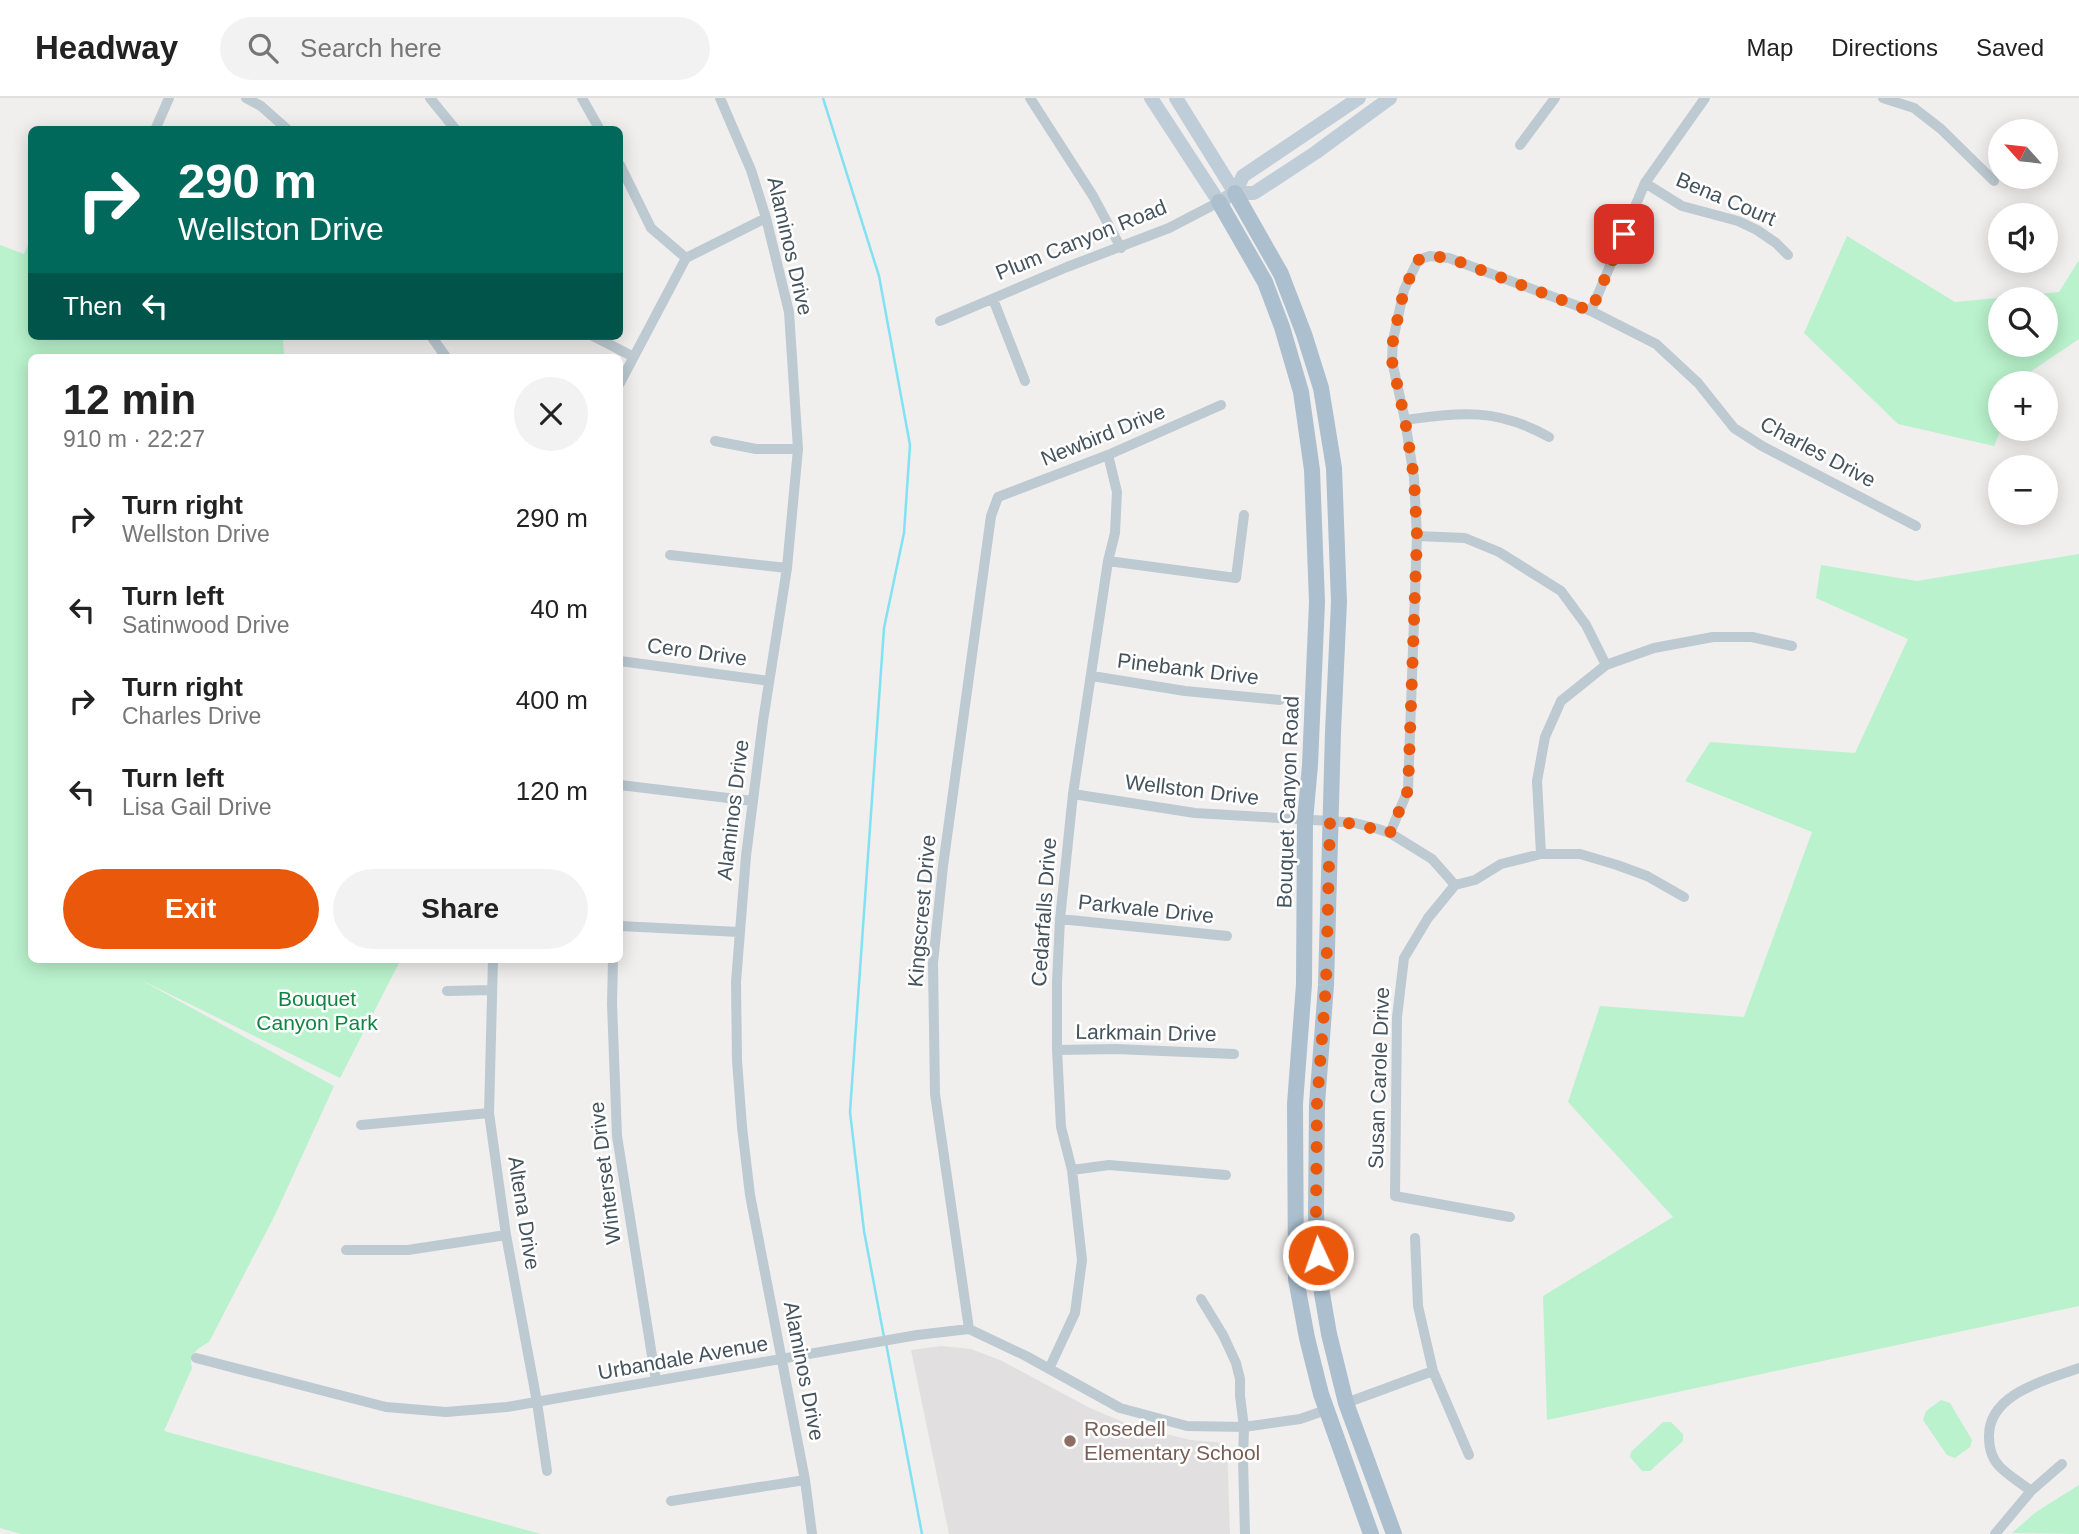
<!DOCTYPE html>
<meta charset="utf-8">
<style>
body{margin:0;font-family:Helvetica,sans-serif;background:#f2f2f2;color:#222;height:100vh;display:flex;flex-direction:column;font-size:26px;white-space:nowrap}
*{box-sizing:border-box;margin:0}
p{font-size:23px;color:#767676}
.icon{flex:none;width:38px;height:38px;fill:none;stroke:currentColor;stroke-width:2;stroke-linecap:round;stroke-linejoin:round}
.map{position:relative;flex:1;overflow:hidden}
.details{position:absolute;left:28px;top:256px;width:595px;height:609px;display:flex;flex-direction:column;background:#fff;border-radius:10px;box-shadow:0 4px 18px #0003}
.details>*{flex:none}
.guide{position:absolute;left:28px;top:28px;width:595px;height:214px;border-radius:10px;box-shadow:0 4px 18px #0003;background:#00695c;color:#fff;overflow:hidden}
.needle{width:46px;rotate:297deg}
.tools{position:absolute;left:1988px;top:21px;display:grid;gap:14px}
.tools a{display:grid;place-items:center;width:70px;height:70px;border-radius:50%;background:#fff;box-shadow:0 4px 18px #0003;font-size:35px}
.pin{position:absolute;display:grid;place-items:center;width:60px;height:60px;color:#fff;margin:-30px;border-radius:14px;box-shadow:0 4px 10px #0006}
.me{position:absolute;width:77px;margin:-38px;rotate:357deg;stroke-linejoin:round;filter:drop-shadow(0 0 5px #0008)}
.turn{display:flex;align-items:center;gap:24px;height:147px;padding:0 35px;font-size:32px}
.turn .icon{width:91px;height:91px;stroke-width:2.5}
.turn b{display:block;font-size:49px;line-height:60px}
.then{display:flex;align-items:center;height:66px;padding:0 35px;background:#0003;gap:14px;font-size:26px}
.round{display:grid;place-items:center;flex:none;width:74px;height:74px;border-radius:37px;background:#f2f2f2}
.overview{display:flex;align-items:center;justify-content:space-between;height:119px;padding:0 35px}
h1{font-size:42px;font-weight:600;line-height:52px}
.button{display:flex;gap:14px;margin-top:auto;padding:14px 35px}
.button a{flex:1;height:80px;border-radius:42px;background:#ea580c;color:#fff;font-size:28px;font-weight:600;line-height:80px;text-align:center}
.button a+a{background:#f2f2f2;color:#222}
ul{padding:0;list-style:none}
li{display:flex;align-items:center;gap:21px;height:91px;padding:0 35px}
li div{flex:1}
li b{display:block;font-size:26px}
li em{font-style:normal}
header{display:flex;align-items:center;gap:42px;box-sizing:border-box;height:98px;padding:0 35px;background:#fff;border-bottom:2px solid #e0e0e0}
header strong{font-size:33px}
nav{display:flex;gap:38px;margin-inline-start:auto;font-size:24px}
.search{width:490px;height:63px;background:#f2f2f2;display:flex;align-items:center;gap:18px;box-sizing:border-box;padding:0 24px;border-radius:38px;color:#767676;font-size:26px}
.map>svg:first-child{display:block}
.education{fill:#e2dfe0}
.green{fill:#b9f2cc;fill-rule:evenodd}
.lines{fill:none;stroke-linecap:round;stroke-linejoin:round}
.stream{stroke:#82e1f2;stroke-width:2.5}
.street{stroke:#bdcad1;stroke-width:10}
.secondary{stroke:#bfcdd9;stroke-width:14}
.primary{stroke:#abbfcf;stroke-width:16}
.route{stroke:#ea580c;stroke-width:12;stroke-dasharray:0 21.6}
.education-dot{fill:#8d6e63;stroke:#fff;stroke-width:2.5}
.labels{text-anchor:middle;stroke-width:5;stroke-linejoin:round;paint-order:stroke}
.street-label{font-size:21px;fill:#45535d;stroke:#fff}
.park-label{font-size:21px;fill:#108444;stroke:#fff}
.education-label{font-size:21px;fill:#785e54;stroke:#fff;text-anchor:start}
</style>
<header>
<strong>Headway</strong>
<div class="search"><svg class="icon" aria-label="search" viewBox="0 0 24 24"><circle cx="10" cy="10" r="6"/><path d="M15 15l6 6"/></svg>Search here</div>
<nav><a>Map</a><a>Directions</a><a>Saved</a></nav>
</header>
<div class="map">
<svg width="2079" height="1436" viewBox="0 0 2079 1436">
<rect width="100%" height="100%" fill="#f1eeee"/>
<path class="education" d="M941 1248 971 1251 1000 1262 1090 1310 1123 1324 1157 1334 1191 1342 1227 1345 1230 1436H949L911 1252Z"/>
<path class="green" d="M1847 138 1955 204 2059 194 2079 162V241L2024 278 2020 285H2000L2001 331 1994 348 1898 326 1804 235ZM2046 201V247H2000V201Z
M31 139 32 238H283L284 259H32V861H401L340 980 139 881 334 988 275 1117 209 1244C198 1250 188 1256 192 1270L164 1333 541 1436H21L0 1430V147L24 156Z
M2079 456V1208L1547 1322 1543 1198 1673 1119 1568 1004 1600 908 1744 919 1812 734 1685 683 1710 644 1855 655 1908 541 1816 500 1821 467 1917 483Z
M1941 1302 1950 1305 1972 1342 1970 1349 1955 1360 1947 1357 1923 1322 1926 1313Z
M1663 1324H1671L1683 1336V1343L1650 1373H1642L1630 1359 1631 1354Z
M2079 1387V1436L2012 1435 2036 1414Z"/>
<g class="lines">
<path class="stream" d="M823 0 879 178 910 347 904 435 884 530 850 1014 864 1133 884 1239
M886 1245 922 1436"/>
<path class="street" d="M246 0 261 8 288 32
M430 0 456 32
M582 0 600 32
M720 0 751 72 766 120 789 214 798 351 787 470 763 623 746 758 736 884 737 962 742 1029 750 1097 805 1382 812 1436
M1030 0 1093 98 1121 150
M1883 0 1914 10 1941 31 1994 83
M155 32 169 0
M1520 47 1555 0
M620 67 651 130 686 160
M1645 85 1682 108 1738 123 1757 132 1776 145 1788 157
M993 201 1025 283
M1591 213 1645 85 1705 0
M940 223 1067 169 1169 130 1219 104
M431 238 446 259
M593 238 632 258
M620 285 686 160 766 120
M1405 322C1462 314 1497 310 1549 339
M715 343 756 351H798
M1417 438 1465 440 1499 454 1561 493 1586 527 1606 567
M670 457 787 470
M1108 463 1236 480 1244 417
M620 563 769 583
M1092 578 1185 593 1280 602
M620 687 753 703
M1073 696 1195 715 1330 723 1355 725 1378 731 1390 735 1432 761 1455 787
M1390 735 1408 692 1417 438 1414 380 1405 322 1392 263 1393 242 1404 192 1418 162 1430 158 1449 160 1591 213 1656 246 1698 285 1734 330 1762 348 1916 428
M1541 756 1537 683 1545 639 1561 603 1606 567 1654 550 1713 539H1752L1792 548
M1060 821 1227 838
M620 828 739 834
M493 861 489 1015 506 1137 537 1304 547 1373
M613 861 612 906 617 1038 656 1283
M447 893 491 892
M1057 952 1116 951 1234 956
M361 1027 489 1015
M1072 1072 1109 1067 1226 1077
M1510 1119 1395 1098 1397 919 1404 860 1428 820 1455 787 1475 782 1501 766 1541 756H1580L1617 767 1647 778 1684 799
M1415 1140 1418 1208 1433 1273 1469 1357
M346 1152H408L506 1137
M1201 1201 1223 1237 1236 1265 1240 1281V1298L1244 1329 1243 1361 1245 1436
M969 1231 935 996 933 865 943 768 991 418 998 399 1108 357 1221 307
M196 1260 386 1309 446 1314 507 1309 917 1237 969 1231 1026 1258 1120 1310 1187 1328 1244 1329 1300 1321 1326 1312
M1049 1271 1075 1215 1082 1162 1072 1072 1061 1029 1057 952V884L1060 821 1073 696 1108 463 1115 435 1117 394 1108 357
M1346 1305 1433 1273
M2031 1393C2021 1385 2009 1378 2000 1369 1992 1361 1989 1351 1989 1339 1988 1295 2047 1282 2079 1270
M671 1403 805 1382
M1995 1436 2031 1393 2062 1366"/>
<path class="secondary" d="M1151 0 1219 104 1235 95H1254L1315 55 1390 0
M1176 0 1235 95
M1235 95 1243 78 1359 0"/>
<path class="primary" d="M1235 95 1281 176 1304 236 1321 290 1334 370 1339 504 1333 634 1326 887 1317 1006 1316 1115 1319 1178 1329 1236 1346 1305 1394 1436
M1219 104 1265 184 1282 229 1301 294 1312 372 1317 504 1310 667 1305 723 1304 886 1295 1006 1296 1181 1307 1240 1321 1296 1371 1436"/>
</g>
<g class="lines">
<path class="route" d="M1318 1157 1316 1115 1317 1006 1326 887 1330 723 1355 726 1390 735 1408 692 1417 438 1414 380 1405 322 1392 263 1393 242 1404 192 1418 162 1430 158 1449 160 1591 213 1624 136"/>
</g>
<circle class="education-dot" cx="1070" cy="1343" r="7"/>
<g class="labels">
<g class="street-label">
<text transform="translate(1726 101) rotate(23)" y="7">Bena Court</text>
<text transform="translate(1081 142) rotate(-22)" y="7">Plum Canyon Road</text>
<text transform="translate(790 148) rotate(77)" y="7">Alaminos Drive</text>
<text transform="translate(1103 337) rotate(-22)" y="7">Newbird Drive</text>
<text transform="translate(1818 354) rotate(28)" y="7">Charles Drive</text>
<text transform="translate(697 554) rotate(8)" y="7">Cero Drive</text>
<text transform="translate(1188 571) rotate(7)" y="7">Pinebank Drive</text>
<text transform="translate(1192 692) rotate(7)" y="7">Wellston Drive</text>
<text transform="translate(1288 704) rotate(-88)" y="7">Bouquet Canyon Road</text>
<text transform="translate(733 712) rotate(-83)" y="7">Alaminos Drive</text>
<text transform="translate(1146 811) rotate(6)" y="7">Parkvale Drive</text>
<text transform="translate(922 813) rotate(-85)" y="7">Kingscrest Drive</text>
<text transform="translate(1044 814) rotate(-86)" y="7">Cedarfalls Drive</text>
<text transform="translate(1146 935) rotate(1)" y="7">Larkmain Drive</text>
<text transform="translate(1379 980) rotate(-88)" y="7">Susan Carole Drive</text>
<text transform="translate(605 1075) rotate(-97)" y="7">Winterset Drive</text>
<text transform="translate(524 1115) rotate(81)" y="7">Altena Drive</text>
<text transform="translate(683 1260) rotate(-10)" y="7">Urbandale Avenue</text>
<text transform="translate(804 1273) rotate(79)" y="7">Alaminos Drive</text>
</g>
<g class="park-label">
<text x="317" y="908">Bouquet<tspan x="317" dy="24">Canyon Park</tspan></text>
</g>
<g class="education-label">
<text x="1084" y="1338">Rosedell<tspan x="1084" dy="24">Elementary School</tspan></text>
</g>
</g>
</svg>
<div class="tools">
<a><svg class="needle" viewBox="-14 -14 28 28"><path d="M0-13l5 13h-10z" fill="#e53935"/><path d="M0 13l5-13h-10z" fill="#767676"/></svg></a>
<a><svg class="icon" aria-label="sound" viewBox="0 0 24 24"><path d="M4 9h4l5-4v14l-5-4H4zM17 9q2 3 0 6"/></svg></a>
<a><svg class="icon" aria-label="search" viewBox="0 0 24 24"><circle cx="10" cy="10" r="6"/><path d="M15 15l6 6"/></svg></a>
<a>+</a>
<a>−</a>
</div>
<div class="pin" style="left:1624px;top:136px;background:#d93025"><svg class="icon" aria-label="arrive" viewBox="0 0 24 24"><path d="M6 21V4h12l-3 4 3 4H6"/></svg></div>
<svg class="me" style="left:1318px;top:1157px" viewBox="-20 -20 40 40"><circle r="17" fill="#ea580c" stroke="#fff" stroke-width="3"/><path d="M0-11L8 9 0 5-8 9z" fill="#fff"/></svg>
<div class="guide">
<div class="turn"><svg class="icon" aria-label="right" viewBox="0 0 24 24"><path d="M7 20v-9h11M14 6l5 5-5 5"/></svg><div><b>290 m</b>Wellston Drive</div></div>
<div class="then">Then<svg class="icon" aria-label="left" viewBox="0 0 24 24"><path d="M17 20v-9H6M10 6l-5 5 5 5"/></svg></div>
</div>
<section class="details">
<div class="overview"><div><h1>12 min</h1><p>910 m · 22:27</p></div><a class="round"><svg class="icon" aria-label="close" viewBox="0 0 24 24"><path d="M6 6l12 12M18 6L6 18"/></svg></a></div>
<ul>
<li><svg class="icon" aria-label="right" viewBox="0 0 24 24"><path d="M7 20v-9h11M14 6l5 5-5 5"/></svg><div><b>Turn right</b><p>Wellston Drive</p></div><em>290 m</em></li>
<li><svg class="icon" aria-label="left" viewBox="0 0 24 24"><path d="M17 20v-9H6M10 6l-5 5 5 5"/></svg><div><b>Turn left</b><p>Satinwood Drive</p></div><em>40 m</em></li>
<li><svg class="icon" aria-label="right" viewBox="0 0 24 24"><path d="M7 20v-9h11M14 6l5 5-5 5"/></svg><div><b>Turn right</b><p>Charles Drive</p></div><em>400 m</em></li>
<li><svg class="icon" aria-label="left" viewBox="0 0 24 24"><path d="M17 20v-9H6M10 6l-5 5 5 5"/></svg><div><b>Turn left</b><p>Lisa Gail Drive</p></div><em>120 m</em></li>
</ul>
<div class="button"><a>Exit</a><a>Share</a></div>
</section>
</div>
